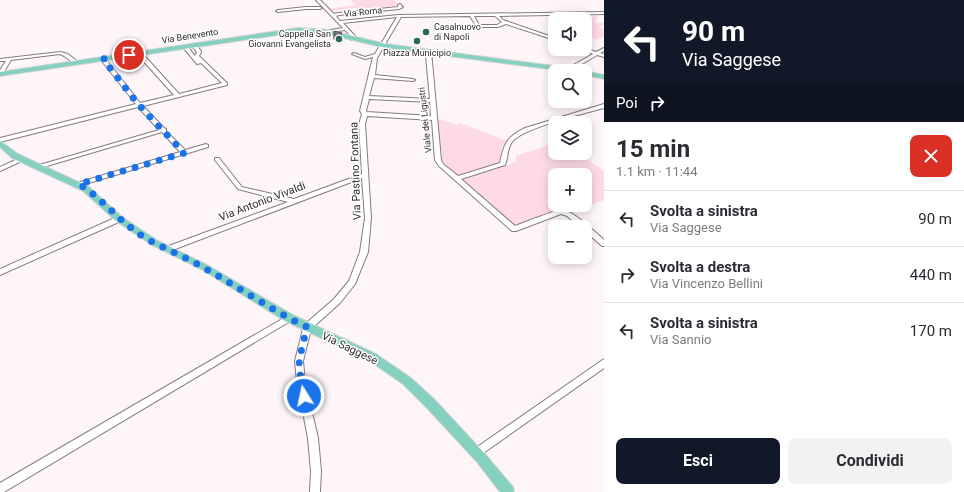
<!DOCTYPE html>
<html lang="it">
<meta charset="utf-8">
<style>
body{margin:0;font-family:Roboto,sans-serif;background:#f2f2f3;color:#2b2b33;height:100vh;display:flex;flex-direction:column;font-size:15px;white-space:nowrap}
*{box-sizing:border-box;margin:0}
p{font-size:13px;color:#7c7c81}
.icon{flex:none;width:22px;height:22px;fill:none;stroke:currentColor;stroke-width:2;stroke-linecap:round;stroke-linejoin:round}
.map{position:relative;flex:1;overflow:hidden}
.details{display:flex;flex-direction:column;background:#fff;width:360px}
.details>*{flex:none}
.banner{background:#111827;color:#fff;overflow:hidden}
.controls{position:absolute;left:548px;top:12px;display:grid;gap:8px}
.controls a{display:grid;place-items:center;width:44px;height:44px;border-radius:8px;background:#fff;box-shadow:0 2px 10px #0003;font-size:20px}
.pin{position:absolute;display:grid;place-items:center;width:34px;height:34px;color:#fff;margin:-17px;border:2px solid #fff;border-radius:50%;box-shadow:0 1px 4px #0007}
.me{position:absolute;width:44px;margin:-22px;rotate:350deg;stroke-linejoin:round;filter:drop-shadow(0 0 3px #0008)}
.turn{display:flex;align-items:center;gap:14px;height:84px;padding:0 12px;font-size:18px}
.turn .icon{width:52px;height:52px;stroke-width:2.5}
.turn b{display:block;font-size:28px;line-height:34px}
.then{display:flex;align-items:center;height:38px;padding:0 12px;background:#0003;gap:8px;font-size:15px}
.round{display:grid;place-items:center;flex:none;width:42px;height:42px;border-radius:8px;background:#f2f2f3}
.summary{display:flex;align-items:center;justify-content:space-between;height:68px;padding:0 12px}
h1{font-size:24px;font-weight:700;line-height:30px}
.button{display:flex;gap:8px;margin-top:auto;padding:8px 12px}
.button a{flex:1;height:46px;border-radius:8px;background:#111827;color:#fff;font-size:16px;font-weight:700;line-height:46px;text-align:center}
.button a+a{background:#f2f2f3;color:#2b2b33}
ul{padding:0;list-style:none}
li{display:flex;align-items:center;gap:12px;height:56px;padding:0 12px;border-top:1px solid #e1e1e2}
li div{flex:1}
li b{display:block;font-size:15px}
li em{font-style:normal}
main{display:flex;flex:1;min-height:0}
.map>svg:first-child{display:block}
.green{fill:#fedae9;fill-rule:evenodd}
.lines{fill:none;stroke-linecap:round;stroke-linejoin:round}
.minor-casing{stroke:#857b7f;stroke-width:2}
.major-casing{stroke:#d6d5d5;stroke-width:2}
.minor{fill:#fff;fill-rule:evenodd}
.major{fill:#85d0be;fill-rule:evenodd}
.wall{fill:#71696c}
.shaded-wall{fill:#5c5558}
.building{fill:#837a7d;stroke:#5c5558}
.route{stroke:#1a73e8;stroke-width:7;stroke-dasharray:0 12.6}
.poi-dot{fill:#286958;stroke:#fff;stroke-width:1.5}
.labels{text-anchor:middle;stroke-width:3;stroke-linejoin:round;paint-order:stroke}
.far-street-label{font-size:9px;fill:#302b2d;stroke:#fff}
.far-poi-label{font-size:9px;fill:#302b2d;stroke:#fff;text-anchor:start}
.street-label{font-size:11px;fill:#302b2d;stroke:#fff}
</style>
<main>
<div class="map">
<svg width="604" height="492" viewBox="0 0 604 492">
<rect width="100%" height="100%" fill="#fef5f8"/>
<path class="green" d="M350 0H395L398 4 394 6 359 9 355 8 330 11 328 9 356 5Z
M554 14H581L584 17 596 16 598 18 595 20 597 23H604V25L598 28 604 29V36L596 40 585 35V19H558Z
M437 118 457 125 460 123 508 141 504 146 501 163 457 176 447 167 441 158Z
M555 143V153H578L604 171V200L572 213 565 208 520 225 513 226 494 210 496 208 483 197H480L462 180 512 163 516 161V156ZM555 175H585V205H555Z"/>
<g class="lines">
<g class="minor-casing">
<path id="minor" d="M316 0H320L334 14 338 13 398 7V5L400 4 403 7 399 9 339 15 336 16 340 21 398 15 604 12V14L499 16 503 20 555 38V40L506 24 498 27H477L470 16 401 17 377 58 375 75 413 79 415 80 413 81 374 78 369 96 430 99 426 56 427 51H431L441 160 443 164 458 176 500 163C504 143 507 137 525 128L604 104V108C586 113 522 128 512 142 507 149 508 158 505 165L461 179 515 226C523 223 555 210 562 210 574 211 595 232 604 240V246H602L585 231V227H580L567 216 561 214 516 231H512L439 166 435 160 432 120 367 116 365 124 371 218 368 252 355 284 340 303 311 329 303 361 305 382 318 438 321 471 320 492H310L311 471 308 438 297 382 295 361 304 325 334 299 349 281 360 252 365 218 362 178 170 251H168L164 249 166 247 288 202 238 189 215 160V158H219L242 187 294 199 362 174 359 124 362 114 360 111 373 57 365 59 352 54 354 53 365 57 375 54 397 17 343 23 355 36V39L353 40H351V36L345 30 325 33V31L343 28ZM474 16H495L502 22 497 25H479ZM369 99 430 102 431 116 367 112 366 111Z
M306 7H320L322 8 320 9H306L278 12 276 11 278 10Z
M191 44H195L201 51V52L199 56 227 83V85L143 106 164 128 166 129V131L185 150 206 144 208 145V147L79 186 77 185 76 184 77 183 180 152 162 132 40 168 38 169 35 167 36 166 159 130 138 107 0 142V138L136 104 101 60V58H105L140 103 174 95 137 54V52H141L179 94 222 83 201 63 197 64 182 46 186 45 195 56 197 52 191 45Z
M585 48 596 52 604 48V51L600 53 604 54V57L597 55 572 70H568V68L593 54 583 50V49H585Z
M60 52 68 54 79 63 75 64 64 56 60 54 11 60 2 75H0V70L6 61H0V59Z
M22 157 24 158V160L0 171V167Z
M117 217H121L122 219 121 221 0 275V269Z
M289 315 292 316 293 318 292 320 4 492H0V483Z
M604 359V368L479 456 476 458 473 456 471 453 473 450Z"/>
</g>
<g class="major-casing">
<path id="major" d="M298 28 327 30 386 44 578 69 581 71H564L386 48 327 34 298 32 0 76V72Z
M585 71 604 75V79L585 75Z
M0 141 18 154 89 187 122 217 158 241 207 265 293 315 376 354 411 378 435 400 485 454 513 487 514 492H500L477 462 427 408 403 384 368 360 285 321 201 269 152 245 116 221 83 191 12 158 0 147Z"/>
</g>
<use href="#minor" class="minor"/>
<use href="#major" class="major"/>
</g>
<path class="wall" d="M334 31 342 39 337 41 333 39Z"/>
<path class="shaded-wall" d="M342 33V39L337 41V35Z"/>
<path class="building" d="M334 31 342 33 337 35 334 33Z
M564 66 574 67 572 71H574H560Z"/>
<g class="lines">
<path class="route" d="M129 55 103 59 138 104 184 153 79 184C102 198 119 221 142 236 162 248 184 256 204 268 239 287 271 310 307 327L299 360 301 382 304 396"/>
</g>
<g class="poi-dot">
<circle cx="426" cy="32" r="4"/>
<circle cx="339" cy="39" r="4"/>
<circle cx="417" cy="41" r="4"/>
</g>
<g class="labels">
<g class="far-street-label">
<text transform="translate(363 12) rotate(-6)" y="3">Via Roma</text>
<text transform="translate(190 36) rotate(-9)" y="3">Via Benevento</text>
<text transform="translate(425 120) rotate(-96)" y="3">Viale dei Ligustri</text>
</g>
<g class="far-poi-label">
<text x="434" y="30">Casalnuovo<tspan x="434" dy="10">di Napoli</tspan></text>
<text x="331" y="37" text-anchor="end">Cappella San<tspan x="331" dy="10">Giovanni Evangelista</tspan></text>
<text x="417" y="56" text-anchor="middle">Piazza Municipio</text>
</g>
<g class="street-label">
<text transform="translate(355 171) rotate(-92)" y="4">Via Pastino Fontana</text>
<text transform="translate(262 201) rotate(-21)" y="4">Via Antonio Vivaldi</text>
<text transform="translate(350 348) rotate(26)" y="4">Via Saggese</text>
</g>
</g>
</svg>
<div class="controls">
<a><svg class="icon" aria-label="sound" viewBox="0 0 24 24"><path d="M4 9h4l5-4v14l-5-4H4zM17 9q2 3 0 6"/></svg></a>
<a><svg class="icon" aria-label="search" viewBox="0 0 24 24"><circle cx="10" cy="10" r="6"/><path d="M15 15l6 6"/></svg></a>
<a><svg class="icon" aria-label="layers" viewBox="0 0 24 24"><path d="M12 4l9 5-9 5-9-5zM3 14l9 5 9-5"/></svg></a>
<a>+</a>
<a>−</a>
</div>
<div class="pin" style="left:129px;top:55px;background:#d93025"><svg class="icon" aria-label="arrive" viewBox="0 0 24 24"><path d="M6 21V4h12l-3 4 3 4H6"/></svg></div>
<svg class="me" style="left:304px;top:396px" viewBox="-20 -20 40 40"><circle r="17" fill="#1a73e8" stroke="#fff" stroke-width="3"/><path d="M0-11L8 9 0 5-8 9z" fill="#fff"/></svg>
</div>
<section class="details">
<div class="banner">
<div class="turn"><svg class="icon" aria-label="left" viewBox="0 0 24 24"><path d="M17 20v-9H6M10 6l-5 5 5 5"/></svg><div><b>90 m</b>Via Saggese</div></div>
<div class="then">Poi<svg class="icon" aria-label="right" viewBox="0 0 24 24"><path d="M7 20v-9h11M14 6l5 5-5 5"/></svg></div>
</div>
<div class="summary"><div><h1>15 min</h1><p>1.1 km · 11:44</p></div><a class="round" style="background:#d93025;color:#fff"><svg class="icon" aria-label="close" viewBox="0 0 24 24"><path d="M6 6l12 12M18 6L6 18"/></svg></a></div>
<ul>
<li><svg class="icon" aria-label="left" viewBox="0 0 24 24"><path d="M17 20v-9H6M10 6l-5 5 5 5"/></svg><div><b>Svolta a sinistra</b><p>Via Saggese</p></div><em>90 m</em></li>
<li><svg class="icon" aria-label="right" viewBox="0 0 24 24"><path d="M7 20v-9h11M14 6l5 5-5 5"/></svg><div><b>Svolta a destra</b><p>Via Vincenzo Bellini</p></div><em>440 m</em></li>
<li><svg class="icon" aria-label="left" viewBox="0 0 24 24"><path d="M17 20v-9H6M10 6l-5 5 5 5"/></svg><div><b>Svolta a sinistra</b><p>Via Sannio</p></div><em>170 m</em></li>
</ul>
<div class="button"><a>Esci</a><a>Condividi</a></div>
</section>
</main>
